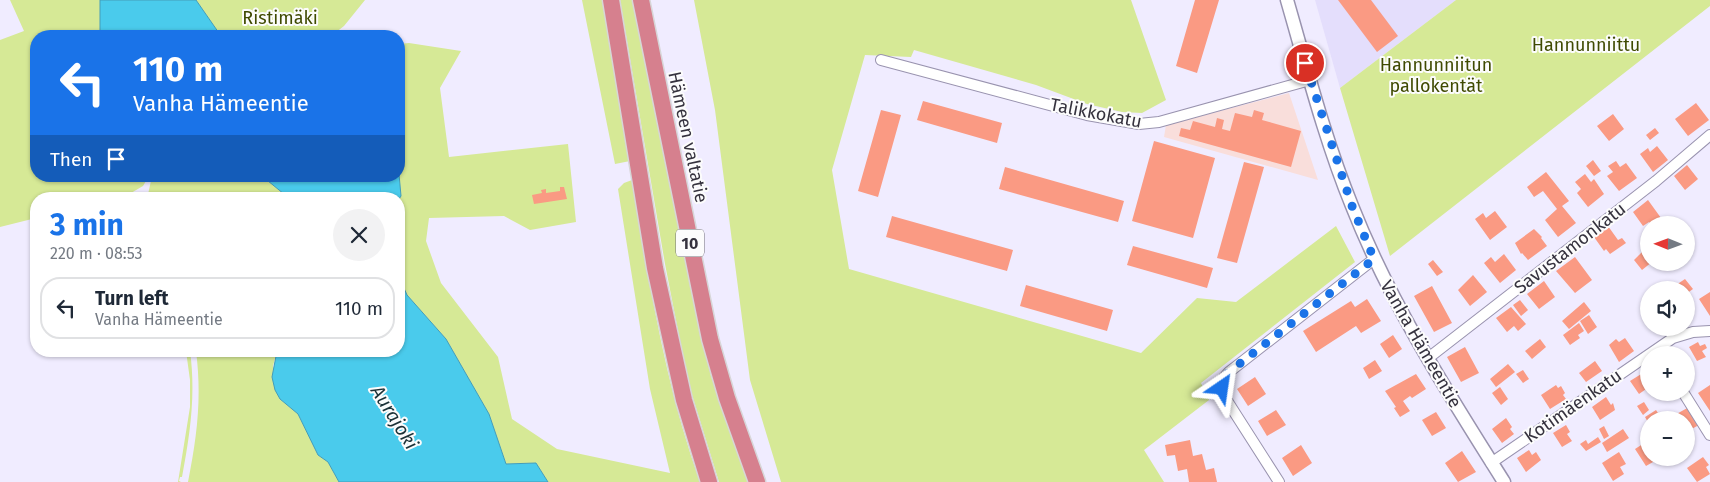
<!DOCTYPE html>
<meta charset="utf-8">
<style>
body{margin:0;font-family:"Fira Sans",sans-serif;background:#f2f2f3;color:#1f2937;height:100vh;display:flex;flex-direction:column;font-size:19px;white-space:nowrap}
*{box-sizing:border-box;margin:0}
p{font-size:16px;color:#747a83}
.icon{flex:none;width:28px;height:28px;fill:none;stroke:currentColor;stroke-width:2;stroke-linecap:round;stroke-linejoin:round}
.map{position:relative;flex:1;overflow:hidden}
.details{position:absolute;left:30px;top:192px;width:375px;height:165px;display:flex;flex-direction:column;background:#fff;border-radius:20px;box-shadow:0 1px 4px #0004}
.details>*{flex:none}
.guide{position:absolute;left:30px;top:30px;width:375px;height:152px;border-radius:20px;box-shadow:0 1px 4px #0004;background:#1a73e8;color:#fff;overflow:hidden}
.needle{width:32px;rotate:271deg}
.buttons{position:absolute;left:1640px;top:216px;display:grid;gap:10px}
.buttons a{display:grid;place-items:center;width:55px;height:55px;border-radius:50%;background:#fff;box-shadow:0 1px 4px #0004;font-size:25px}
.pin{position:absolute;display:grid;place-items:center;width:42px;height:42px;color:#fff;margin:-21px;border:2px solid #fff;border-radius:50%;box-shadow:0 1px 5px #0007}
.me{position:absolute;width:55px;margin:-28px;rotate:32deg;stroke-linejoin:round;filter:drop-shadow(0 0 4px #0008)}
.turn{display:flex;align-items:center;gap:18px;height:105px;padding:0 20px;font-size:22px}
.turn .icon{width:65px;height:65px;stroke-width:2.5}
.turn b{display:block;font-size:35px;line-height:42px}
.then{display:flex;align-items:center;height:48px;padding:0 20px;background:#0003;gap:10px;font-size:19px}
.round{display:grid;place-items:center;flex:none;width:52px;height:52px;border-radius:26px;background:#f2f2f3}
.headline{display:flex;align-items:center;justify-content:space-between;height:85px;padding:0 20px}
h1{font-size:30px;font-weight:700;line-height:38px;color:#1a73e8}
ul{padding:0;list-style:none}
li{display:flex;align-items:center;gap:15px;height:62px;margin:0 10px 8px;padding:0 10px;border:2px solid #e0e1e3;border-radius:20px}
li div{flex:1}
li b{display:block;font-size:19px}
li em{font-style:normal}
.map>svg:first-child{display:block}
.commercial{fill:#f9dedb}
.built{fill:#e4defc}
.green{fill:#d6e996}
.water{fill:#4acbec;stroke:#449db8}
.building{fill:#fa9a83}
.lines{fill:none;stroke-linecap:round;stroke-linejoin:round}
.minor-casing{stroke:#9993af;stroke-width:12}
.tertiary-casing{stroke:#9993af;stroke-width:15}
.trunk-casing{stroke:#d7d6d8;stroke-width:19}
.minor{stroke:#fff;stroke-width:10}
.tertiary{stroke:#fff;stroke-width:12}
.trunk{stroke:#d6808e;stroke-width:16}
.route{stroke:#1a73e8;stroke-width:9;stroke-dasharray:0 16.2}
.labels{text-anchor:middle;stroke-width:4;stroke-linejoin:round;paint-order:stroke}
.shield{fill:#fcfcfc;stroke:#716f77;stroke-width:1}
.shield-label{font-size:16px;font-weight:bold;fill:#35323e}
.park-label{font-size:18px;fill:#3f4a01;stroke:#fcfcfc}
.street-label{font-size:18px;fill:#35323e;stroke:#fcfcfc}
.water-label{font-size:19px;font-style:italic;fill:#1c3238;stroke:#fcfcfc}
</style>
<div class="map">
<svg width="1710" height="482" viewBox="0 0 1710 482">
<rect width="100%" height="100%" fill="#f0ecff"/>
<path class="commercial" d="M1289 93 1318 180 1164 137 1166 125Z"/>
<path class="built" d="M1315 0H1456L1340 88Z"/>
<path class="green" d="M10 0H100V36H36V176H149L143 186 131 193 138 199H36V218L0 227V40L24 31Z
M196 0H365L344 26 331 36H221Z
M582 0H602L630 161 615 164Z
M620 0H632L685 260 711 376 748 482H719L688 382 665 264Z
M694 0H1131L1166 100 1142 113 1122 112 1087 104 1036 85 914 50 911 57 865 55 832 170 849 269 1141 353 1197 298 1236 302 1336 226 1355 262 1201 383 1209 400 1144 450 1164 482H781L750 380 715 110Z
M1456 0H1710V6L1390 256 1340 88Z
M409 43 461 51 440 88 449 157 568 144 576 222 530 230 504 216 429 218 426 241 441 283 498 357 512 419 557 449 670 473 650 389 618 189 624 183 632 180C649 281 665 385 700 482H548L536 463 506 464 489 414 446 339 407 295 399 277V199L401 196 399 174V44Z
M152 176H262L290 199H147Z
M186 351H190C196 395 190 434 182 477H180L179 481 181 482H178L190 407V380Z
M196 351H277L273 366 280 399 298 414 318 455 328 462 339 482H188C197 436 202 398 196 351Z"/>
<path class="water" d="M100 0H196L221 36H100Z
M399 174 401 196 399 199H290L262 176H399Z
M399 277 407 295 446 339 489 414 506 464 536 463 548 482H339L328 462 318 455 298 414 280 399 275 390 272 377 277 351H399Z"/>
<path class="building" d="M1195 0H1219L1197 73 1176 66Z
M1338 0H1371L1398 36 1377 52Z
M923 101 1002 123 997 143 917 120Z
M1696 103 1709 120 1688 136 1675 119Z
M881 110 901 115 878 197 858 191Z
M1254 110 1264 113 1262 120 1301 131 1291 167 1179 136 1181 128 1190 130 1193 121 1215 127 1217 118 1224 120 1222 129 1230 131 1235 113 1252 117Z
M1613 114 1624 129 1609 141 1597 126Z
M1655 128 1659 133 1650 140 1646 135Z
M1154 141 1215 158 1193 238 1132 221Z
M1657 146 1668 160 1653 172 1640 154 1648 148 1650 152Z
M1593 160 1601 171 1594 176 1586 166Z
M1616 161 1620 167 1626 163 1637 178 1619 191 1607 176 1613 172 1608 166Z
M1244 162 1264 167 1237 263 1217 258Z
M1687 165 1698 179 1685 190 1674 176Z
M1005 167 1124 201 1118 222 999 189Z
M1546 172 1569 201 1562 206 1576 223 1558 237 1545 220 1557 209 1543 191 1534 197 1527 187Z
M1585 174 1591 182 1594 179 1604 194 1588 207 1577 193 1581 189 1575 182Z
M560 187H564L567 199 534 204 532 195 542 193 541 190 546 189V193L560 191Z
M1648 200 1661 218 1652 225 1649 222 1643 226 1633 212Z
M1495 211 1507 227 1490 240 1475 219 1483 213 1486 218Z
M892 216 1013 250 1007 271 886 237Z
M1608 226 1618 240 1622 238 1626 243 1610 254 1606 249 1604 251 1594 237Z
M1534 229 1542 237 1541 238 1547 246 1528 260 1522 253 1521 254 1515 243Z
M1649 245V262H1652L1642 270 1634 260Z
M1133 246 1213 268 1207 288 1127 265Z
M1504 254 1516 270 1500 283 1484 263 1491 257 1495 262Z
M1575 257 1592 280 1575 293 1556 271Z
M1433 260 1443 272 1437 276 1428 264Z
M1473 275 1487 292 1470 306 1458 290Z
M1685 279 1693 289 1686 294V290H1675L1673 287Z
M1544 281 1555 297 1539 309 1527 294Z
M1026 285 1113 310 1107 331 1020 306Z
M1432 286 1452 323 1434 332 1414 296Z
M1710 292V316L1699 299Z
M1367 299 1381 321 1361 333 1356 326 1316 352 1303 331 1351 301 1355 307Z
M1520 300 1528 310 1521 316 1513 305Z
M1584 302 1591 311 1569 329 1562 321Z
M1511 307 1526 324 1518 331 1514 326 1507 332 1496 318Z
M1589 315 1597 327 1588 334 1580 321Z
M1579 323 1584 331 1578 335 1580 338 1570 345 1563 335Z
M1393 335 1402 349 1389 358 1380 344Z
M1625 338 1634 351 1619 362 1609 345 1616 339 1619 342Z
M1540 339 1546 347 1532 359 1525 351Z
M1698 342 1700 346 1705 344 1707 348 1702 351 1706 357 1697 361 1689 347Z
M1465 347 1479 373 1461 382 1447 357Z
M1375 360 1382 371 1369 379 1363 368Z
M1595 361 1602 371 1586 382 1579 373Z
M1508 364 1515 372 1496 387 1490 379Z
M1523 370 1529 379 1523 383 1516 374Z
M1646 371 1649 375V387L1639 394 1630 381Z
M1416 374 1426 389 1412 398 1410 396 1403 401 1410 411 1400 417 1394 408 1396 407 1385 391Z
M1255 377 1266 394 1248 406 1237 389Z
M1556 385 1558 388 1561 386 1565 393 1563 395 1566 399 1550 409 1541 395Z
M1710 385V411L1698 393Z
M1500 387 1508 399 1501 405 1492 393Z
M1606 397 1611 405 1613 403 1615 410 1600 420 1592 407Z
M1644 402 1649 410 1643 415 1637 406Z
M1689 407 1699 425 1686 432V420H1675L1673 416Z
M1276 410 1286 425 1267 436 1258 421Z
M1656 410 1662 419 1649 420V424L1645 417Z
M1436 412 1446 428 1432 436 1422 420Z
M1506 418 1512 427 1510 429 1514 434 1502 443 1492 429Z
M1566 425 1570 432 1567 434 1572 441 1562 447 1553 433Z
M1604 426 1609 436 1604 439 1599 429Z
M1623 429 1629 438 1607 452 1602 443Z
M1598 437 1601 442 1586 451 1580 444 1586 440 1588 444Z
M1190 440 1193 456 1202 454 1206 470 1214 468 1217 482H1189L1187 469 1178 471 1175 455 1167 456 1165 445Z
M1649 440V458H1660L1646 466 1635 449Z
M1301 445 1312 463 1293 476 1282 458Z
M1529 450 1532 455 1536 452 1541 460 1526 472 1517 458Z
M1462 451 1476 472 1458 482 1445 463Z
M1619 452 1626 464 1620 467 1624 474 1613 481 1602 463Z
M1703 457 1709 465 1706 467 1710 474 1697 482 1687 468Z"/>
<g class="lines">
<g class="minor-casing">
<path id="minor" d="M881 60 1087 115 1139 124 1159 122 1310 80
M1427 359 1656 181 1710 135
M1683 392 1710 435
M1491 463 1673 338 1693 332 1710 331
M1279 482 1224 396 1223 379 1229 372 1374 259"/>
</g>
<g class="tertiary-casing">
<path id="tertiary" d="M1287 0C1307 69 1325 140 1352 206 1391 305 1448 393 1504 482"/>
</g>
<g class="trunk-casing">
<path id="trunk" d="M611 0 655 268 684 400 709 482
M641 0 710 339 727 398 757 482"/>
</g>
<use href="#minor" class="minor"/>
<use href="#tertiary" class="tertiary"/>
<use href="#trunk" class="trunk"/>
</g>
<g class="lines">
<path class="route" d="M1222 388 1223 379 1229 372 1374 259 1352 206 1305 63"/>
</g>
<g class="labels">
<rect class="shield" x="676" y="229.5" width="28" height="27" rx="4"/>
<g class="shield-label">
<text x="690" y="249">10</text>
</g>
<g class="park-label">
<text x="280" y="24">Ristimäki</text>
<text x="1586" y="51">Hannunniittu</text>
<text x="1436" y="71">Hannunniitun<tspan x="1436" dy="21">pallokentät</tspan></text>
</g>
<g class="street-label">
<text transform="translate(1096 113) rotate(11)" y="6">Talikkokatu</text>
<text transform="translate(688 137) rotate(78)" y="6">Hämeen valtatie</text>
<text transform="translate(1570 248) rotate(-38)" y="6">Savustamonkatu</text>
<text transform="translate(1421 344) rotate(60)" y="6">Vanha Hämeentie</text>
<text transform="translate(1573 406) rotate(-35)" y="6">Kotimäenkatu</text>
</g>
<g class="water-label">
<text transform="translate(395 417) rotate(58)" y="7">Aurajoki</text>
</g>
</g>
</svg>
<div class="buttons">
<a><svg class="needle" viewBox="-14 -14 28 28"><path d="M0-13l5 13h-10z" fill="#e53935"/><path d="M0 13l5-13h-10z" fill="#747a83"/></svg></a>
<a><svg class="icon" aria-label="sound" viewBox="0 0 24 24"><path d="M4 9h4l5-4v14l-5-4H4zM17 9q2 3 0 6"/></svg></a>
<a>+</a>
<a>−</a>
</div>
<div class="pin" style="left:1305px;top:63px;background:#d93025"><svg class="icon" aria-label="arrive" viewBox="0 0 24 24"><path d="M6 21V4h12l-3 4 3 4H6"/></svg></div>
<svg class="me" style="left:1222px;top:388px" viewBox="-20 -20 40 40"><path d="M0-17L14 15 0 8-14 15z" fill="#1a73e8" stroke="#fff" stroke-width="4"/></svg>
<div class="guide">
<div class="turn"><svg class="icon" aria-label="left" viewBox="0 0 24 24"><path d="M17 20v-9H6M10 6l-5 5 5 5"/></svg><div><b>110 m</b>Vanha Hämeentie</div></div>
<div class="then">Then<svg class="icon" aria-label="arrive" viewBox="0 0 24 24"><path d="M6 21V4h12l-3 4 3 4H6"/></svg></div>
</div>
<section class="details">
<div class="headline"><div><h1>3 min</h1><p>220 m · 08:53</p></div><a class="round"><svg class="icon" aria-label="close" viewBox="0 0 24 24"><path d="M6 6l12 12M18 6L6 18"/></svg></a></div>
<ul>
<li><svg class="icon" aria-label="left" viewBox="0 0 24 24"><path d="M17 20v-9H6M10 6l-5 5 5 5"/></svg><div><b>Turn left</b><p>Vanha Hämeentie</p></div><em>110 m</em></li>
</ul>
</section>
</div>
